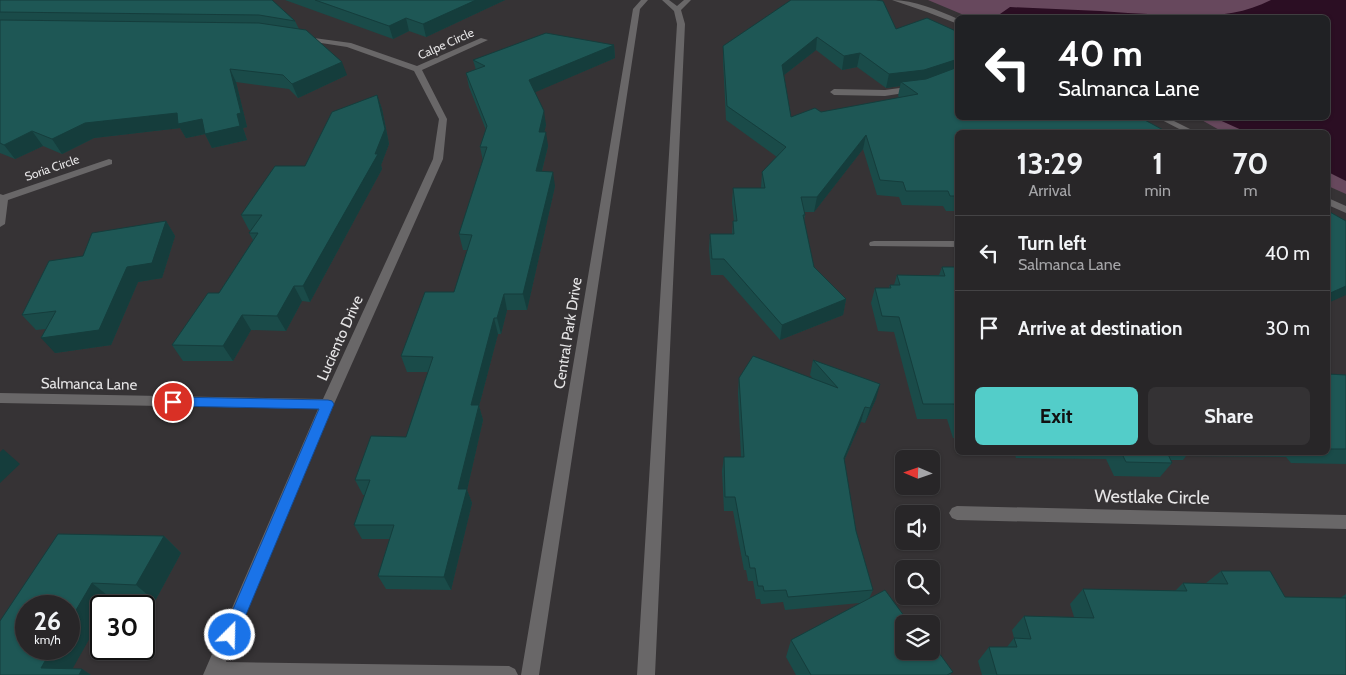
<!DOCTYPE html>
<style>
body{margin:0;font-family:Cabin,sans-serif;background:#343234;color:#f1f3f6;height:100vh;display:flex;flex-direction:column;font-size:19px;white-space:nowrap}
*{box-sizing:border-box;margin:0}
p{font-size:16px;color:#a5a5a8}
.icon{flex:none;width:28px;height:28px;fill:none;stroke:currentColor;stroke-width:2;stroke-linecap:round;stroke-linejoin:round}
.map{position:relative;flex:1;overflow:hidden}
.details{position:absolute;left:955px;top:130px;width:375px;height:325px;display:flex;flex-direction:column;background:#282628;border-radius:8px;box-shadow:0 1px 4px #0004,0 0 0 1px #444345}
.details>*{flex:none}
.top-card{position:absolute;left:955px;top:15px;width:375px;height:105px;border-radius:8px;box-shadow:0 1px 4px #0004,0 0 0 1px #444345;background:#202124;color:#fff;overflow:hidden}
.needle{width:32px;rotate:272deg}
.tools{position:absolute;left:895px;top:450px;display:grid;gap:10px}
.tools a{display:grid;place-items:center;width:45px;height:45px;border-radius:8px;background:#282628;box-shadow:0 1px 4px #0004,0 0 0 1px #444345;font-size:25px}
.speed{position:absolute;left:15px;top:595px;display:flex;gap:10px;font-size:25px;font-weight:700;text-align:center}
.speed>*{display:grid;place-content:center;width:65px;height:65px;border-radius:50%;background:#282628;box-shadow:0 1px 4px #0004,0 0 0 1px #444345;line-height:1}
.speed small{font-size:12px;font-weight:400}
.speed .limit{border:2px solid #111;border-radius:8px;background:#fff;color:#111}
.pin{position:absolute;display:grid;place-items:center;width:42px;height:42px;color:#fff;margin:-21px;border:2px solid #fff;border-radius:50%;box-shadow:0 1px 5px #0007}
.me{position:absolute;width:55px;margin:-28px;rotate:23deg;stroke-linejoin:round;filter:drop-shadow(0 0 4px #0008)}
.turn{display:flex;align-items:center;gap:18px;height:105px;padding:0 20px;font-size:22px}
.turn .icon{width:65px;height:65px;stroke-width:2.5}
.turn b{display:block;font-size:35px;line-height:42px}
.eta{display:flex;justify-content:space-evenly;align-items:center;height:85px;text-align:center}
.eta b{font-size:30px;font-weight:800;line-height:35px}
.action{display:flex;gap:10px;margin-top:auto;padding:10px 20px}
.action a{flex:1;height:58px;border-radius:8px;background:#53cdc9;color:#111;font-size:20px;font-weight:800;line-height:58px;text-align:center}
.action a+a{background:#343234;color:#f1f3f6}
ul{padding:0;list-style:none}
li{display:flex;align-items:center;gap:15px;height:75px;padding:0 20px;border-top:1px solid #444345}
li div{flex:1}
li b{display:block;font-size:19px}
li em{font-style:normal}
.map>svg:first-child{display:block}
.green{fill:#67485d}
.water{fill:#2b0e23}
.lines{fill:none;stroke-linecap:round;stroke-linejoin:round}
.minor{fill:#696768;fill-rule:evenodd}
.wall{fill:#1a4b49;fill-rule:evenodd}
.shaded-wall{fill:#153d3c}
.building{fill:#1e5755;stroke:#153d3c}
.route{fill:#1a73e8;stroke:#114b97}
.labels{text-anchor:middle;stroke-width:4;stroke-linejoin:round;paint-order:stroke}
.far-street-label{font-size:12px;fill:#e6e5e6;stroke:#363335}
.street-label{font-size:15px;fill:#e6e5e6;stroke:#363335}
.near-street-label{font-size:18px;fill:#e6e5e6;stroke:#363335}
</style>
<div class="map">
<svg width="1346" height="675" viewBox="0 0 1346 675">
<rect width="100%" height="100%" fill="#363335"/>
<path class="green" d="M928 0H1346V194L1328 186V132H1223L1198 118H1328V18H971Z"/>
<path class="water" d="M1271 0H1346V181L1328 172V132H1246L1215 118H1328V18H1004L1000 14 1010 7C1050 9 1089 10 1128 13 1175 15 1227 23 1271 0Z"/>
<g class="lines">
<path class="minor" d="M641 0H648L640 9 539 675H521L633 9Z
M662 0H669L677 6 684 0H691L681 10 685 24 655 675H637L677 24 674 11Z
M892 0C915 0 937 10 958 19V24L927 12Z
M299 36 351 43 417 66 481 38 488 40 422 70 447 119 443 159 334 404 226 662 509 666 515 669 518 675H203L318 409 0 403V393L323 399 433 159 439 119 414 71 347 47 302 40H299Z
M914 86 917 87V91L885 96 834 95 830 92 834 89 885 90Z
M1158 118H1168L1196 132H1185Z
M109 159 112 160V164L8 200 5 224 0 227V194L3 195Z
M1328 198 1346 206V213L1328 205Z
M874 241H958V247L870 246 869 244 870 242Z
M957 506 1346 515V529L957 520 952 518 949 513 952 508Z"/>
</g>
<path class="wall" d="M0 0H272L295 21 299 29 347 75 298 98 289 89 236 82 247 127 243 128 247 140 212 148 205 134 186 138 180 128 94 138 62 154 43 146 15 159 0 153Z
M285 0H505L426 37 409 31 393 39Z
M896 29 958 118 1167 132H958V211H946L943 206 902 205 899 197 877 195 863 149 814 212H804L805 215 804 221 814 267 846 299 843 315 780 340 723 275H711L709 249 710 234H732L733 221H734L732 203 733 188H761L762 172 777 157 726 120 723 60V46ZM816 50 842 70 857 67 886 88 900 86 898 96 900 98 821 112 791 117 784 75Z
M614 45 615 58 535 92 546 125 544 132 548 146 542 171 555 186 527 310H507L501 334H498L479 406 483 420 467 490 472 503 451 590 386 589 378 576 390 539H362L354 525 365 495H363L355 480 406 437 428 372H407L401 356 454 292 468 250H463L459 234 483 161 480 147 486 130 469 87 466 73 476 70 473 60Z
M377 95 382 109 389 144 381 165 382 169 310 302 302 301 286 331 251 330 233 361H183L172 345 219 293 253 240 249 233 252 230H249L241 215 305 166Z
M166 221 175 236 162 278 138 282 111 345 55 353 46 329 36 330 22 315 83 256Z
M942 267H958V438H953L947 419H917L894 332 878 331 871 303 875 288H889L890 285H894L897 275H939Z
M813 360 876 399 865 423 861 422 844 461 856 531 873 590 869 599 910 624 951 675H796L786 657 791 640 860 603 785 610 783 602 761 604 760 599H756L753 581H748L746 570H744L733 511H724L722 471 724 457H741L738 393 739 378 813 379 810 375Z
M1328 374 1346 375V464L1291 463 1286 457 1186 456 1183 460H1171L1172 463 1160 477 1114 476 1106 459 1016 458 1014 452H1328Z
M164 536 181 553 155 601 112 599 108 606H101V618L72 669H82L91 675H0V621Z
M1221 571 1285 597 1340 598 1346 594V675H982L978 661 989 647H1007L1014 638 1012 630 1024 616 1074 617 1070 604 1083 589 1175 591 1183 583H1206Z"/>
<path class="shaded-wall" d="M476 0H505L426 37 423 24Z
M406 18 409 31 393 39 389 26Z
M817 37 816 50 780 78 782 65Z
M614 45 615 58 531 94 529 80Z
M860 53 857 67 842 70 844 56Z
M958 59 957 71 921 84 901 82 900 86 886 88 889 74Z
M342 62 347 75 298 98 292 84Z
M230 69 236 82 247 127 243 128 247 140 212 148 205 134 186 138 180 128 94 138 62 154 52 139 85 123 177 113 202 119Z
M377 95 382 109 389 144 381 165 382 169 310 302 303 286 375 154Z
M544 111 546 125 541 146 539 132Z
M32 131 43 146 15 159 4 145Z
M546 132 548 146 538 186 536 171Z
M866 135 863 149 814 212 817 197Z
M553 172 555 186 527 310 523 294Z
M166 221 175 236 162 278 138 282 111 345 55 353 41 338 127 267Z
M294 286 302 301 286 331 277 316Z
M1346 286V295L1328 303V294Z
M504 294 507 310 501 334 497 318Z
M846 299 843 315 780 340 782 325Z
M242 315 251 330 233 361 223 346Z
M494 318 498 334 479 406 483 420 467 490 472 503 451 590 444 577 471 405Z
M880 384 876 399 865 423 870 408Z
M865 407 861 422 839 472 844 458Z
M3 449 20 464 0 483V452Z
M164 536 181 553 155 601 136 585Z
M92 583 112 599 108 606H101V618L69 675 41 668 52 649H69V622Z
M82 669 91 675H79Z"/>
<path class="building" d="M0 0H272L295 21 259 15 0 12Z
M315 0H476L423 24 406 18 389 26Z
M791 0H876L883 1 896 29 927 18 958 32V59L924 70 889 74 860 53 844 56 817 37 782 65 791 117 815 108 821 112 918 94 901 82 926 79 958 67V118H1141L1167 132H1101L1097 130 1098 132H958V196H950L948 191H906L903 182 880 180 866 135 817 197H801L805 215H803L814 267 846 299 782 325 724 259H712L710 234H734L733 221H737L733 188H765L762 172 786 147 727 106 723 46Z
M0 20 259 23 306 30 342 62 292 84 283 75 230 69 241 113 237 114 240 126 205 134 202 119 178 124 177 113 85 123 52 139 32 131 4 145 0 143Z
M546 33 614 45 529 80 544 111 539 132H546L536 171 553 172 523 294H504L497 318H494L471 405H479L458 489H467L444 577 378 576 394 525H354L370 480H355L371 436 406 437 433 357 401 356 425 292H454L472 235 459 234 487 147H480L487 126 466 73 485 66 473 60Z
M377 95 385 129 375 154H378L303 286H294L277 316 242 315 223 346 172 345 208 293H219L258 233H249L262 215H241L275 166H305L332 112Z
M1328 211 1346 221V286L1328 294Z
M166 221 152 263 127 267 99 330 41 338 56 311 22 315 49 261 83 256 92 233Z
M942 267H958V416L954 404H923L899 317 882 316 875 288H891L890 285H900L897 275 945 276Z
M753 356 838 388 813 360 880 384 870 408 865 407 844 458 856 531 873 590 788 597 786 590 764 591 763 586H758L755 568H750L748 556H746L735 497H725L724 457H744L739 378Z
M1328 374 1346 375V449H1328Z
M1121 452H1167L1172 463 1126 462Z
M58 534 164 536 136 585 92 583 69 622V606H26V649H52L41 668 82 669 79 675H0V621Z
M1221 571H1270L1285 597 1346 598V675H997L989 647H1017L1014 638 1031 639 1024 616 1094 618 1083 589 1187 591 1183 583 1228 584Z
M885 590 910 624H904V651H931V642L953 672 947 675H811L791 640Z"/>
<path class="route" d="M173 397 328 400 332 401 334 404 235 641 230 643 224 641 222 635 319 409 173 406 169 405 167 402 169 398Z"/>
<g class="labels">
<g class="far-street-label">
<text transform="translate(446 44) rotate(-24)" y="4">Calpe Circle</text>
<text transform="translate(52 168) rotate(-19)" y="4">Soria Circle</text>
</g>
<g class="street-label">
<text transform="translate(568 333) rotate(-81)" y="5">Central Park Drive</text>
<text transform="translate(340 338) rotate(-66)" y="5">Luciento Drive</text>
<text transform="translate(89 384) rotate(1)" y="5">Salmanca Lane</text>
</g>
<g class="near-street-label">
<text transform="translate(1152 497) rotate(1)" y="6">Westlake Circle</text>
</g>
</g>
</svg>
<div class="tools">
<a><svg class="needle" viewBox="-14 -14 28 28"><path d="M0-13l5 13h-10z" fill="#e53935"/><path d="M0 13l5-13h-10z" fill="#a5a5a8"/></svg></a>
<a><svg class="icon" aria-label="sound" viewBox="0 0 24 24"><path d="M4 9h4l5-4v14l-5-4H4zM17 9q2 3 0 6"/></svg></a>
<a><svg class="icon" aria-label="search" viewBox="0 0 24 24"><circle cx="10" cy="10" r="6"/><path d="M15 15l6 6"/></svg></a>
<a><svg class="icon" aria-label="layers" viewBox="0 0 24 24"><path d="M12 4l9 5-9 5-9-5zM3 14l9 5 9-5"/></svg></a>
</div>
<div class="speed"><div>26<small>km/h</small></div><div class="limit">30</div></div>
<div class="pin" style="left:173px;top:402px;background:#d93025"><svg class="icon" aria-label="arrive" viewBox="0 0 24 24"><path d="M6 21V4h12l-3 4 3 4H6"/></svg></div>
<svg class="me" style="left:230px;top:635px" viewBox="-20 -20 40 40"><circle r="17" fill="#1a73e8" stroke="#fff" stroke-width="3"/><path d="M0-11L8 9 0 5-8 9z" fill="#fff"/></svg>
<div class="top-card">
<div class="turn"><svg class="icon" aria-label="left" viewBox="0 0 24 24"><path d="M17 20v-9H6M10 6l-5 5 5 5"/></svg><div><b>40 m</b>Salmanca Lane</div></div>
</div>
<section class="details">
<div class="eta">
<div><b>13:29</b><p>Arrival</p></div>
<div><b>1</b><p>min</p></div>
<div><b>70</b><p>m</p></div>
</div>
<ul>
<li><svg class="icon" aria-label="left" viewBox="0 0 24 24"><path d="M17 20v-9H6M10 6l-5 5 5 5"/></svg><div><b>Turn left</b><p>Salmanca Lane</p></div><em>40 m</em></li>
<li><svg class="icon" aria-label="arrive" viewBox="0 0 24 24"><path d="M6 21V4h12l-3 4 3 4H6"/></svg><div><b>Arrive at destination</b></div><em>30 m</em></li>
</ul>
<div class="action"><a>Exit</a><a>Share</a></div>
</section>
</div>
